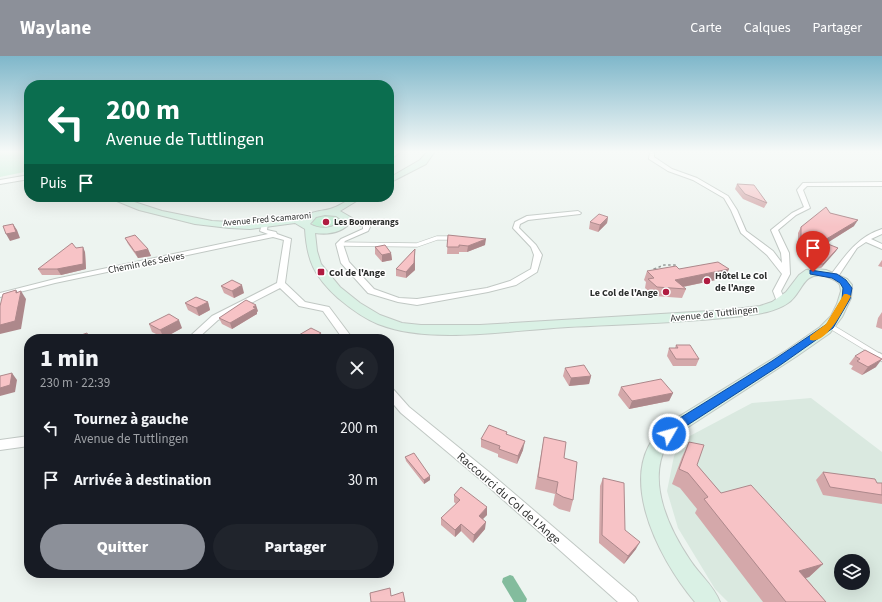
<!DOCTYPE html>
<html lang="fr">
<meta charset="utf-8">
<style>
body{margin:0;font-family:"Source Sans 3",sans-serif;background:#20242c;color:#f1f3f6;height:100vh;display:flex;flex-direction:column;font-size:15px;white-space:nowrap}
*{box-sizing:border-box;margin:0}
p{font-size:13px;color:#9ea1a6}
.icon{flex:none;width:22px;height:22px;fill:none;stroke:currentColor;stroke-width:2;stroke-linecap:round;stroke-linejoin:round}
.map{position:relative;flex:1;overflow:hidden}
.side{position:absolute;left:24px;top:278px;width:370px;height:244px;display:flex;flex-direction:column;background:#171b24;border-radius:16px;box-shadow:0 4px 16px #0002}
.side>*{flex:none}
.guide{position:absolute;left:24px;top:24px;width:370px;height:122px;border-radius:16px;box-shadow:0 4px 16px #0002;background:#0b6e4f;color:#fff;overflow:hidden}
.buttons{position:absolute;left:834px;top:498px;display:grid;gap:8px}
.buttons a{display:grid;place-items:center;width:36px;height:36px;border-radius:50%;background:#171b24;box-shadow:0 4px 16px #0002;font-size:20px}
.pin{position:absolute;display:grid;place-items:center;width:34px;height:34px;color:#fff;margin:-41px -17px;border-radius:50% 50% 50% 0;rotate:-45deg;box-shadow:0 0 4px #0007}
.pin .icon{rotate:45deg}
.me{position:absolute;width:44px;margin:-22px;rotate:52deg;stroke-linejoin:round;filter:drop-shadow(0 0 3px #0008)}
.turn{display:flex;align-items:center;gap:14px;height:84px;padding:0 16px;font-size:18px}
.turn .icon{width:52px;height:52px;stroke-width:2.5}
.turn b{display:block;font-size:28px;line-height:34px}
.then{display:flex;align-items:center;height:38px;padding:0 16px;background:#0003;gap:8px;font-size:15px}
.round{display:grid;place-items:center;flex:none;width:42px;height:42px;border-radius:21px;background:#20242c}
.head{display:flex;align-items:center;justify-content:space-between;height:68px;padding:0 16px}
h1{font-size:24px;font-weight:800;line-height:30px}
.cta{display:flex;gap:8px;margin-top:auto;padding:8px 16px}
.cta a{flex:1;height:46px;border-radius:24px;background:#8c9099;color:#fff;font-size:16px;font-weight:800;line-height:46px;text-align:center}
.cta a+a{background:#20242c;color:#f1f3f6}
ul{padding:0;list-style:none}
li{display:flex;align-items:center;gap:12px;height:52px;padding:0 16px}
li div{flex:1}
li b{display:block;font-size:15px}
li em{font-style:normal}
header{display:flex;align-items:center;gap:24px;box-sizing:border-box;height:56px;padding:0 20px;background:#8c9099;color:#fff}
header strong{font-size:19px}
nav{display:flex;gap:22px;margin-inline-start:auto;font-size:14px}
.map>svg:first-child{display:block}
.built{fill:#dae9e0;fill-rule:evenodd}
.green{fill:#c4edd5}
.water{fill:#83bc9d}
.lines{fill:none;stroke-linecap:round;stroke-linejoin:round}
.service-far2-casing{stroke:#c1c8c4;stroke-width:5}
.service-far1-casing{stroke:#c1c8c4;stroke-width:6}
.service-casing{stroke:#c1c8c4;stroke-width:8}
.minor-casing{stroke:#c1c8c4;stroke-width:2}
.secondary-casing{stroke:#c1c8c4;stroke-width:2}
.path{stroke:#959997;stroke-width:1.5;stroke-dasharray:2.5 2.5;stroke-linecap:butt}
.service-far2{stroke:#fff;stroke-width:3.5}
.service-far1{stroke:#fff;stroke-width:4.5}
.service{stroke:#fff;stroke-width:5.5}
.minor{fill:#fff;fill-rule:evenodd}
.secondary{fill:#daf1e5;fill-rule:evenodd}
.wall{fill:#d4a8aa}
.shaded-wall{fill:#ad888b}
.building{fill:#f7c3c6;stroke:#ad888b}
.route{fill:#1a73e8;stroke:#114b97}
.slow{fill:#f59e0b}
.poi-dot{fill:#af1b40;stroke:#fff;stroke-width:1.5}
.labels{text-anchor:middle;stroke-width:3;stroke-linejoin:round;paint-order:stroke}
.far-street-label{font-size:9px;fill:#2c2e2d;stroke:#fff}
.far-poi-label{font-size:9px;font-weight:bold;fill:#2c2e2d;stroke:#fff;text-anchor:start}
.street-label{font-size:10px;fill:#2c2e2d;stroke:#fff}
.poi-label{font-size:10px;font-weight:bold;fill:#2c2e2d;stroke:#fff;text-anchor:start}
.near-street-label{font-size:12px;fill:#2c2e2d;stroke:#fff}
</style>
<header>
<strong>Waylane</strong>
<nav><a>Carte</a><a>Calques</a><a>Partager</a></nav>
</header>
<div class="map">
<svg width="882" height="546" viewBox="0 0 882 546">
<rect width="100%" height="100%" fill="#edf4f0"/>
<path class="built" d="M811 342 882 396V546H728L715 533 678 472 667 435 674 400 686 382 752 347ZM841 505H863V527H841Z"/>
<path class="green" d="M9 95H29V115L0 121V97Z
M323 159 338 160 342 164V166C333 172 322 174 313 169L312 167 315 162Z"/>
<path class="water" d="M510 519 513 520 527 543 526 546H514L502 526 503 522Z"/>
<g class="lines">
<g class="service-far2-casing">
<path id="service-far2" d="M339 188 417 189 437 182H452"/>
</g>
<g class="service-far1-casing">
<path id="service-far1" d="M830 270 881 301"/>
</g>
<g class="service-casing">
<path id="service" d="M879 300 882 302"/>
</g>
<g class="minor-casing">
<path id="minor" d="M397 95H402L389 104V101Z
M650 95H654V101L672 113 697 122 728 140 737 154 746 175 773 195 782 207 781 197 771 174 792 157 804 151 797 134 803 127 882 126V130H807L803 134 810 152 796 159 778 174 789 197 790 218 781 235 783 240 788 244 784 246 776 243 773 235 782 218 767 199 741 177 731 154 724 142 693 124 668 115 649 103Z
M29 119V123L0 128V124Z
M327 141H334L328 145 325 143Z
M578 155 581 157 580 158 528 164 520 168 519 172 536 189 542 199 537 216 516 229 488 236 417 249 398 246 368 237 341 207 336 188 341 183 363 173V170L345 166V164L368 168 370 171 368 175 345 185 343 188 349 206 374 233 399 242 417 243 487 232 510 225 531 213 534 199 531 191 513 172 515 166 527 160Z
M283 160 286 162 285 163 268 167 267 174 276 176 277 178 291 183 285 227 305 246 329 251 353 283H343L323 255 299 250 280 232 218 264 197 283H187L212 260 277 227 284 184 273 181 55 227 0 241V237L55 223 268 178 260 175 263 165Z
M882 173V178L871 183 882 188V193L866 186 857 192 837 222H831L830 220C845 200 857 181 882 173Z
M389 332 393 333 409 351 489 416 635 541 638 546H618L481 424 401 357 389 343Z
M29 380V390L0 394V384Z"/>
</g>
<g class="secondary-casing">
<path id="secondary" d="M428 95H435L426 108 389 127V122L420 104Z
M107 141H119L162 155 212 165 250 167 289 161 304 164C310 154 320 156 330 153 344 149 347 141 363 141L340 155 352 162V165C343 176 329 179 315 177L317 195 321 208 340 231 360 247 380 259 402 267 421 269H480L727 254 760 250 772 246 786 236 799 219 806 214 815 213 826 214 847 223 852 229 851 242 842 261 830 277 797 300 682 375C676 379 669 384 666 390 647 427 669 473 690 504 699 518 714 530 720 546H695C658 502 609 410 670 366L787 294 820 271 831 260 837 248 841 235 840 229C837 224 830 222 825 220 802 215 803 237 788 247 775 256 758 258 743 260 685 267 626 268 568 271 511 274 431 289 378 268 363 262 350 252 338 242 314 220 307 205 305 173L295 167 250 173 229 172 195 168 139 154ZM325 159 336 160 342 164C334 173 320 174 310 168L316 161Z"/>
</g>
<path class="path" d="M659 214 654 213 664 209H676"/>
<use href="#service-far2" class="service-far2"/>
<use href="#service-far1" class="service-far1"/>
<use href="#service" class="service"/>
<use href="#minor" class="minor"/>
<use href="#secondary" class="secondary"/>
</g>
<path class="wall" d="M737 128 767 147 764 152 743 143 735 133Z
M830 157 854 170 819 192 798 187V177L801 171Z
M608 161 607 167 598 176 589 173 590 166Z
M448 179 485 189 467 196H459V198H447Z
M125 182 148 193 151 200 138 202 128 188Z
M375 191 391 197 392 204 382 206 375 198Z
M76 192 85 196 86 213 61 219H42L38 213Z
M415 193V214L406 222 396 220V213Z
M836 195 821 212H812L814 208Z
M882 204V211L878 210Z
M679 213 725 222 683 231 686 233 682 242 654 240 645 232 646 226 644 224 647 215Z
M221 230 244 237 234 242 224 237Z
M208 246 210 254 199 260 188 254 185 247Z
M258 255 257 256V258L232 273 222 268 219 262Z
M882 256V273L876 271 878 262Z
M149 268 182 272 164 282 152 276Z
M676 289 699 303 696 310H673L667 300 669 292H675Z
M855 300 876 311 862 319 851 313 853 310 849 308Z
M565 312 591 320 589 328 569 330 563 320Z
M621 331 673 337 669 345 629 353 618 339Z
M507 376V379L523 394 517 408 498 401V398L481 391V383Z
M544 381 564 402 573 444 570 456 559 453 553 449 555 438 535 433Z
M689 386 697 409 721 437 823 508 809 521 806 522 826 546H763L695 457 697 453 680 432 672 428 682 401Z
M405 401 430 424 424 428 406 405Z
M823 416 877 427H882V448L823 439 816 424Z
M603 422 625 474 636 493 624 508 599 487 600 430Z
M454 439 487 459 482 463 485 473 473 487 461 475 455 481 441 469V462L456 448 454 446Z"/>
<path class="shaded-wall" d="M608 161 607 167 598 176 600 169Z
M858 164 854 170 819 192 823 185Z
M13 168 17 174 20 182 10 185 6 178Z
M486 183 485 189 467 196 468 190Z
M83 191 85 196 86 213 61 219 57 213Z
M838 192 836 195 821 212 823 208Z
M148 193 151 200 138 202 135 196Z
M415 193V214L406 222V216Z
M391 197 392 204 382 206V199Z
M729 213 725 222 677 232 675 224Z
M242 229 244 237 234 242 232 235Z
M16 234 20 240 21 235 26 243 21 273 0 278V269L16 237Z
M208 246 210 254 199 260 196 252Z
M256 249 258 255 257 256V258L232 273 230 267Z
M179 264 182 272 164 282 160 274Z
M321 277 322 283H311Z
M882 303 876 311 862 319 868 311Z
M12 317 17 324 15 336 0 340V332Z
M591 320 589 328 569 330 571 322Z
M673 337 669 345 629 353 632 345Z
M525 385 523 394 517 408 518 400Z
M430 420V424L424 428V424Z
M487 451V459L478 468 479 460Z
M486 466 485 473 473 487 474 479Z
M461 468V475L455 481V474Z
M640 486 636 493 624 508 628 500Z
M823 508 809 521 786 528 799 515Z"/>
<path class="building" d="M737 128 754 129 767 147 745 138Z
M826 151 830 157 858 164 823 185 801 181V171Z
M599 158 608 161 600 169 590 166Z
M13 168 16 176 6 178 3 170Z
M135 179 148 193 135 196 125 182Z
M448 179 486 183 468 190 459 189V191H447Z
M72 187 76 192 83 191V208L57 213H38Z
M828 188 838 192 823 208H814Z
M385 189 391 197 382 199 375 191Z
M415 193 414 207 406 216 396 213Z
M718 206 729 213 675 224 686 233 657 231 648 223 654 222 647 215 676 210 679 213Z
M232 224 242 229 232 235 221 230Z
M16 234V237L21 235 15 265 0 269V250L3 238Z
M196 241 208 246 196 252 185 247Z
M246 244 256 249 253 251 256 252 230 267 219 262Z
M169 258 179 264 160 274 149 268Z
M311 272 321 277 311 283H292Z
M87 277 89 283H70Z
M676 289H690L699 303H676L669 292H678Z
M865 294 882 303 868 311 857 305 860 303 855 300Z
M584 309 591 320 571 322 565 312Z
M12 317 10 329 0 332V320Z
M661 323 673 337 632 345 621 331Z
M489 369 507 376 506 378 525 385 518 400 499 393 500 390 481 383Z
M544 381 566 386 564 402 577 406 573 444 563 441 556 437 558 426 538 421Z
M689 386 704 389 697 409 721 437 751 429 823 508 799 515 826 546H786L704 443 708 441 688 417 679 413Z
M414 397 430 420 424 424 405 401Z
M823 416 875 423 877 427H882V439L830 431Z
M603 422 624 427 625 474 640 486 628 500 602 479Z
M461 431 487 451 479 460 486 466 474 479 461 468 455 474 441 462 460 444 454 439Z
M390 532 391 540 403 536 405 546H371L370 537Z"/>
<linearGradient id="sky" x2="0" y2="1"><stop stop-color="#7fb7ca"/><stop offset="0.56" stop-color="#f7faf8"/><stop offset="1" stop-color="#f7faf8" stop-opacity="0"/></linearGradient>
<rect width="882" height="171" fill="url(#sky)"/>
<path class="route" d="M810 214 837 218 846 224 852 232 850 243 833 272 779 310 683 372 673 381H665L663 378 675 365 772 305 827 268 842 243 843 232 840 227 832 222 810 218Z"/>
<path class="slow" d="M844 238H847L851 240C844 252 827 289 810 284V280L826 268Z"/>
<g class="poi-dot">
<circle cx="326" cy="166" r="4"/>
<rect x="317" y="212" width="8" height="8" rx="2"/>
<circle cx="707" cy="225" r="4"/>
<circle cx="666" cy="236" r="4"/>
</g>
<g class="labels">
<g class="far-street-label">
<text transform="translate(267 163) rotate(-5)" y="3">Avenue Fred Scamaroni</text>
</g>
<g class="far-poi-label">
<text x="334" y="169">Les Boomerangs</text>
</g>
<g class="street-label">
<text transform="translate(146 206) rotate(-11)" y="4">Chemin des Selves</text>
<text transform="translate(714 257) rotate(-6)" y="4">Avenue de Tuttlingen</text>
</g>
<g class="poi-label">
<text x="329" y="220">Col de l'Ange</text>
<text x="715" y="223">Hôtel Le Col<tspan x="715" dy="12">de l'Ange</tspan></text>
<text x="658" y="240" text-anchor="end">Le Col de l'Ange</text>
</g>
<g class="near-street-label">
<text transform="translate(509 442) rotate(41)" y="4">Raccourci du Col de L'Ange</text>
</g>
</g>
</svg>
<div class="buttons">
<a><svg class="icon" aria-label="layers" viewBox="0 0 24 24"><path d="M12 4l9 5-9 5-9-5zM3 14l9 5 9-5"/></svg></a>
</div>
<div class="pin" style="left:813px;top:216px;background:#d93025"><svg class="icon" aria-label="arrive" viewBox="0 0 24 24"><path d="M6 21V4h12l-3 4 3 4H6"/></svg></div>
<svg class="me" style="left:669px;top:378px" viewBox="-20 -20 40 40"><circle r="17" fill="#1a73e8" stroke="#fff" stroke-width="3"/><path d="M0-11L8 9 0 5-8 9z" fill="#fff"/></svg>
<div class="guide">
<div class="turn"><svg class="icon" aria-label="left" viewBox="0 0 24 24"><path d="M17 20v-9H6M10 6l-5 5 5 5"/></svg><div><b>200 m</b>Avenue de Tuttlingen</div></div>
<div class="then">Puis<svg class="icon" aria-label="arrive" viewBox="0 0 24 24"><path d="M6 21V4h12l-3 4 3 4H6"/></svg></div>
</div>
<section class="side">
<div class="head"><div><h1>1 min</h1><p>230 m · 22:39</p></div><a class="round"><svg class="icon" aria-label="close" viewBox="0 0 24 24"><path d="M6 6l12 12M18 6L6 18"/></svg></a></div>
<ul>
<li><svg class="icon" aria-label="left" viewBox="0 0 24 24"><path d="M17 20v-9H6M10 6l-5 5 5 5"/></svg><div><b>Tournez à gauche</b><p>Avenue de Tuttlingen</p></div><em>200 m</em></li>
<li><svg class="icon" aria-label="arrive" viewBox="0 0 24 24"><path d="M6 21V4h12l-3 4 3 4H6"/></svg><div><b>Arrivée à destination</b></div><em>30 m</em></li>
</ul>
<div class="cta"><a>Quitter</a><a>Partager</a></div>
</section>
</div>
